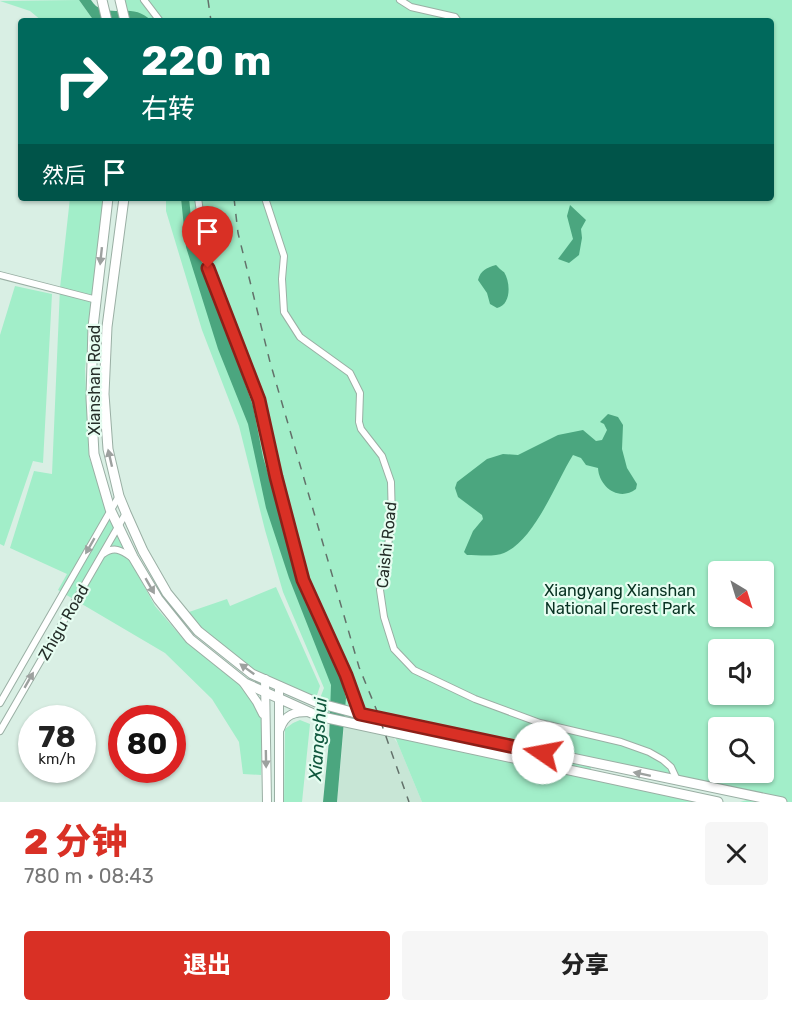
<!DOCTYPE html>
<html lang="zh">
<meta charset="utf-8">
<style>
body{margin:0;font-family:Rubik,"Noto Sans SC",sans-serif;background:#f6f6f6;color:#222;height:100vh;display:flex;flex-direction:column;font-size:22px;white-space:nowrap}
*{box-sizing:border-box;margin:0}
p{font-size:20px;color:#767676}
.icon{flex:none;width:33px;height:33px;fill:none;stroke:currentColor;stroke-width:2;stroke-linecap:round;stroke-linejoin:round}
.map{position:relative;height:802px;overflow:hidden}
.panel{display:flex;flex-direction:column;background:#fff;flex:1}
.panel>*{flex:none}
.banner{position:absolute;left:18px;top:18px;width:756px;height:183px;border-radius:6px;box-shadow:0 2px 4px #0004;background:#00695c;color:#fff;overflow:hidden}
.needle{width:39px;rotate:142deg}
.fabs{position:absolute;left:708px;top:561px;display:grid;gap:12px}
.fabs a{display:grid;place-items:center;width:66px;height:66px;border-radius:6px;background:#fff;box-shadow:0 2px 4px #0004;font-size:30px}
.speed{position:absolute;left:18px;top:705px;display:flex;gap:12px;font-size:30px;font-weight:700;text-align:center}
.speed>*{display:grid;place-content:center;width:78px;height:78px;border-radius:50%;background:#fff;box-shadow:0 2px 4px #0004;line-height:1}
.speed small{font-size:15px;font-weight:400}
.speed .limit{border:9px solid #d22;background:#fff;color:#111}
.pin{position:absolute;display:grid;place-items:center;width:51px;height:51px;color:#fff;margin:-62px -26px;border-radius:50% 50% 50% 0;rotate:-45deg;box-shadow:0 0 6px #0007}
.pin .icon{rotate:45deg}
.me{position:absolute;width:66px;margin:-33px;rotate:282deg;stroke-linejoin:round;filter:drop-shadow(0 0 4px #0008)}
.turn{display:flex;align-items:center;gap:21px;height:126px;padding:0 24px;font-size:27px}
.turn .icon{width:78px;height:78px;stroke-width:2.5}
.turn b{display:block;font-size:42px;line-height:51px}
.then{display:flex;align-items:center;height:57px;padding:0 24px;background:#0003;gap:12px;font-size:22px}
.round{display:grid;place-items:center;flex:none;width:63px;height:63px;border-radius:6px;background:#f6f6f6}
.headline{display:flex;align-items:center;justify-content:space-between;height:102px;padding:0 24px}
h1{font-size:36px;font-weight:800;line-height:45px;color:#d93025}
.button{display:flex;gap:12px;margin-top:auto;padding:12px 24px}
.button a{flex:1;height:69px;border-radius:6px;background:#d93025;color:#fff;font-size:24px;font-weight:800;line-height:69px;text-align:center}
.button a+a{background:#f6f6f6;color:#222}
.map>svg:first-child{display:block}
.built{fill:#c8e6d6}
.green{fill:#a2eec9;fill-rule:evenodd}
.water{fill:#4ba67f}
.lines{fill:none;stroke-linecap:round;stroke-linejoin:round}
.minor-casing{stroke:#9aafa4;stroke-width:8}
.major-casing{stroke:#9aafa4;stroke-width:10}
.highway-casing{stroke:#9aafa4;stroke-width:11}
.minor{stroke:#fff;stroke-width:6}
.major{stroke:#fff;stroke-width:8}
.highway{stroke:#fff;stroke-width:9}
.rail{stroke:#63716a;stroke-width:1.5;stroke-dasharray:8 8;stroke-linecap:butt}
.oneway{fill:#9da19f}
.route-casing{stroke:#8d1f18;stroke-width:15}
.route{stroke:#d93025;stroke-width:10}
.labels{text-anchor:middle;stroke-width:4.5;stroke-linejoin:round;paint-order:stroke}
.street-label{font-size:16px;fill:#252e29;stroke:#e6fdf1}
.park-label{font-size:16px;fill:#073121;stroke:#e6fdf1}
.water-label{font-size:18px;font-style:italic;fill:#10573d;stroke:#e6fdf1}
</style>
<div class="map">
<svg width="792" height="802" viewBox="0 0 792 802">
<rect width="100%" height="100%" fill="#d9efe4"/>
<path class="built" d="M371 663 393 737 398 744 422 802H337L344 726 370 732Z"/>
<path class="green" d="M79 0 94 21H42L30 11 0 1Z
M120 0H792V802H740L747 800 734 792 592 764 589 775 718 802H422L393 732 565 769 567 758 386 715 393 737 315 720V711L324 688 283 592 265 530 239 426 202 330 166 211V198H771V21H125ZM718 572H764V616H718ZM718 650H764V694H718ZM718 728H764V772H718Z
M70 198H103L85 369 89 457 121 544 155 606 185 641 262 699 261 775 243 774 239 742 212 699 165 653 58 590 67 574 10 548 34 471 52 474 60 288Z
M15 286 52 294 43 463 33 461 4 546 0 544V335Z
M276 587 320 686 316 698 252 671 200 627 189 612 227 599 230 606Z
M300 720 310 724 302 802H284L285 729 293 723Z"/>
<path class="water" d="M79 0H91C104 22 133 0 151 21H94Z
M181 198H189L193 237 253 406 263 457 296 565 341 679 346 698 337 802H323L329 741 331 685 289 578 266 508 248 424 218 349 186 247Z
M570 205 586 220 581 229 582 238 579 255 569 263 558 259 573 239 567 216Z
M496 265C497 266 503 272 504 272 511 283 511 305 497 308L490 304 487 293 478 280C481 270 486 268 496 265Z
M608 414 618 417 623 425 622 449 627 468 637 484 636 489C619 502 599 487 598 468L586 465 581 458 573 455C556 482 535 540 504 553 495 557 478 555 467 555L464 552 473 531 483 519 482 515 458 497 455 488 457 482 487 459 503 454 518 455 558 435 583 430 596 441 602 440 607 430 604 424 600 422Z"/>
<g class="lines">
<g class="minor-casing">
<path id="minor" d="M144 0 160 21
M400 0 411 7 455 17 458 21
M198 198 208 268 259 400 276 477 303 580 346 675 360 714
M265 198 284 256 282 279 284 312 300 337 350 373 360 393 359 422 361 429 382 456 391 482 392 522 380 590 384 617 394 649 414 670 475 699 540 723 621 742 649 752 663 760 671 767 677 780
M0 275 97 300
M103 554C114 546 121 550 131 557
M0 703 119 496
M0 731 126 513"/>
</g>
<g class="major-casing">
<path id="major" d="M265 679 267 802
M243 682 257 702 263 714
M280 729C285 714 294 712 309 712
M279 802V686"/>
</g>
<g class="highway-casing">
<path id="highway" d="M102 0 107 21
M120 0 125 21
M108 198 93 327 91 398 94 454 110 509 133 557 158 599 190 639 245 683 318 716 718 802
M124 198 107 327 104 394 108 449 119 496 126 513 143 551 167 593 198 631 252 674 318 703 352 712 782 802"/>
</g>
<use href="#minor" class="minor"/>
<use href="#major" class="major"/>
<use href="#highway" class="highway"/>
<path class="rail" d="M208 0 211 21
M234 198 238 233 270 362 359 667 377 711 409 802"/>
</g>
<defs><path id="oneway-solid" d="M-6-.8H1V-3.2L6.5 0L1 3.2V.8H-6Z" transform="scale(1.5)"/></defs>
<g class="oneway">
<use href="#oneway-solid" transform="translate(101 256) rotate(96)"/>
<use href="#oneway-solid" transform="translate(110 458) rotate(-103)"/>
<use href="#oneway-solid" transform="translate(90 546) rotate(120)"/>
<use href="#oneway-solid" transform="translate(150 586) rotate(60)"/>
<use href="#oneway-solid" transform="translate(247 669) rotate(-144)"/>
<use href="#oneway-solid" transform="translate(29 680) rotate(-60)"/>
<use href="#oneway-solid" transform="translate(266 759) rotate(89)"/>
<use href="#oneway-solid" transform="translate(642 774) rotate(-168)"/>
</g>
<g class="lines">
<g class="route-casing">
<path id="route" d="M208 268 259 400 276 477 303 580 346 675 360 714 543 753"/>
</g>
<use href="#route" class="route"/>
</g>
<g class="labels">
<g class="street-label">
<text transform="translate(94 380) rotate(-90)" y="6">Xianshan Road</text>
<text transform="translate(386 545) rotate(-84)" y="6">Caishi Road</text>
<text transform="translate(63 622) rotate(-60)" y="6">Zhigu Road</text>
</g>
<g class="park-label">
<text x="620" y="596">Xiangyang Xianshan<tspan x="620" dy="18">National Forest Park</tspan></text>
</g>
<g class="water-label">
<text transform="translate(318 739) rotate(-86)" y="6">Xiangshui</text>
</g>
</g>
</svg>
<div class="fabs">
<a><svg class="needle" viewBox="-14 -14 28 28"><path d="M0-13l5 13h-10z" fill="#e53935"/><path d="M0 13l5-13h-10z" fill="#767676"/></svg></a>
<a><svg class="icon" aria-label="sound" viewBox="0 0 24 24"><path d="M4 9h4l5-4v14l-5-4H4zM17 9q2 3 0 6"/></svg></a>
<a><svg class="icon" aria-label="search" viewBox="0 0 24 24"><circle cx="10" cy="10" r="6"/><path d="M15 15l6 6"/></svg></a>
</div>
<div class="speed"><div>78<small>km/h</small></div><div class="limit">80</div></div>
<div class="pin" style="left:208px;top:268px;background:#d93025"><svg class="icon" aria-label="arrive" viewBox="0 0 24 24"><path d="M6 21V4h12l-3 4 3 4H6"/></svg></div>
<svg class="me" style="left:543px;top:753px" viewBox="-20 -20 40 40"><circle r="19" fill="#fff"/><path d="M0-13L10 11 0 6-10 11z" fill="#d93025"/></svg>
<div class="banner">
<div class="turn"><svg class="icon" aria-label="right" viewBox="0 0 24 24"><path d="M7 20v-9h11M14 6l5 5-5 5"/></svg><div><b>220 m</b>右转</div></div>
<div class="then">然后<svg class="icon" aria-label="arrive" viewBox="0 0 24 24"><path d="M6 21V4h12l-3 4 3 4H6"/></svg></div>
</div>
</div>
<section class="panel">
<div class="headline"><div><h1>2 分钟</h1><p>780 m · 08:43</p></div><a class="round"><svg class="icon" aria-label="close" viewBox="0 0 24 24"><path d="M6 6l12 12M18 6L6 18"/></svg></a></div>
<div class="button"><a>退出</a><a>分享</a></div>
</section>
